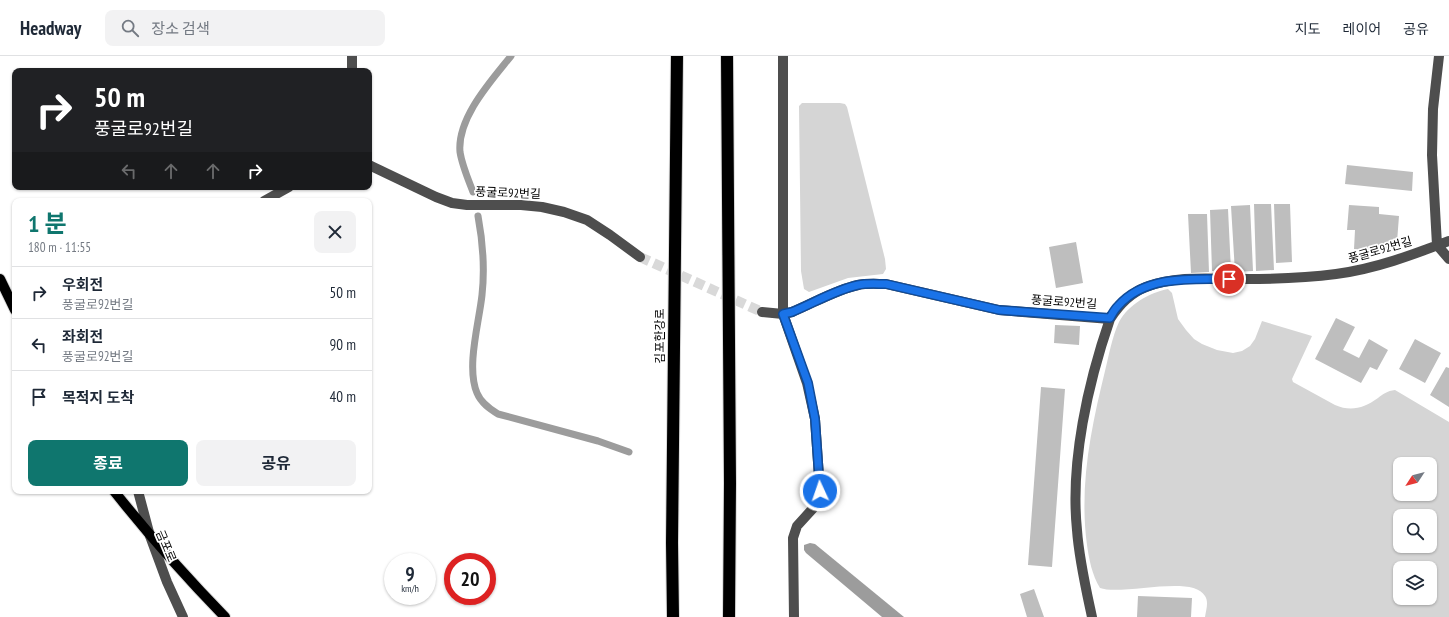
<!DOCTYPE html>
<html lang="ko">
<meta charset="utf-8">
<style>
body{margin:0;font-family:"PT Sans Narrow","Noto Sans KR",sans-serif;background:#f2f2f3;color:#1f2937;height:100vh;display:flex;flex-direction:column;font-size:15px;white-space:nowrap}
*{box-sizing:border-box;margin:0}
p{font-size:13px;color:#747a83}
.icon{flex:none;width:22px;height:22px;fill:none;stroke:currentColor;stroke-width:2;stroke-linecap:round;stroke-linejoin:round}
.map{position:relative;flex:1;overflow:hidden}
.sheet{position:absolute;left:12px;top:142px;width:360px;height:296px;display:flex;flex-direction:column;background:#fff;border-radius:8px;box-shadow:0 1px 3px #0004}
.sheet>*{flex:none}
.hud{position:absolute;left:12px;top:12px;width:360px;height:122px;border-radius:8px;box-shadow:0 1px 3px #0004;background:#202124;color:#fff;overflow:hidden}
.needle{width:26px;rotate:234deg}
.fabs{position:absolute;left:1393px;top:401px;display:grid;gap:8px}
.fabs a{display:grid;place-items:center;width:44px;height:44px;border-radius:8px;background:#fff;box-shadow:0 1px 3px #0004;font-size:20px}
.speed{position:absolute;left:384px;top:497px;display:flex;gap:8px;font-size:20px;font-weight:700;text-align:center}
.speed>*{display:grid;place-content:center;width:52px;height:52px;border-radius:50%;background:#fff;box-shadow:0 1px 3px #0004;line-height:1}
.speed small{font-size:10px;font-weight:400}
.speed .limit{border:6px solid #d22;background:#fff;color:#111}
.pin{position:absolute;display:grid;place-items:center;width:34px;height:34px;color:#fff;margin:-17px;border:2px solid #fff;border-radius:50%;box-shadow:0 1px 4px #0007}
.me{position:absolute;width:44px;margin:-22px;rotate:357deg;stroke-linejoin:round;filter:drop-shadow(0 0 3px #0008)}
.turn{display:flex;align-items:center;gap:14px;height:84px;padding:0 16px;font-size:18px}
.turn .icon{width:52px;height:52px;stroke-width:2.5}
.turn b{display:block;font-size:28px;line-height:34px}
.lanes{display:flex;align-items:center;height:38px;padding:0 16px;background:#0003;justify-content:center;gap:20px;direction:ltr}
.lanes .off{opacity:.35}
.round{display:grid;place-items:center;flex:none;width:42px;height:42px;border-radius:8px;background:#f2f2f3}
.head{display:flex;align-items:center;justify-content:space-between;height:68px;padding:0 16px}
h1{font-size:24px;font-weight:700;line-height:30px;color:#0f766e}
.action{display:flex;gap:8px;margin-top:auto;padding:8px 16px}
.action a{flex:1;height:46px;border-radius:8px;background:#0f766e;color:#fff;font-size:16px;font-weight:700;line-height:46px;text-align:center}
.action a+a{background:#f2f2f3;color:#1f2937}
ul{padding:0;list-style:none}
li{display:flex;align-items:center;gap:12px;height:52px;padding:0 16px;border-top:1px solid #e0e1e3}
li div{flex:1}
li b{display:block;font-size:15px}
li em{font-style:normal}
header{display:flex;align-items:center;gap:24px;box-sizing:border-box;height:56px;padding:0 20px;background:#fff;border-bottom:1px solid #e0e1e3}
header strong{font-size:19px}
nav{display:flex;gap:22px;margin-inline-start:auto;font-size:14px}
.search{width:280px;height:36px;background:#f2f2f3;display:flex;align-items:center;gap:10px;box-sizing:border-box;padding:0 14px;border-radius:8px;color:#747a83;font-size:15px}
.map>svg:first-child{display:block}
.green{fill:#d5d5d5;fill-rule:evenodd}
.water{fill:#9c9c9c}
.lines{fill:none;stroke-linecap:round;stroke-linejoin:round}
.stream{stroke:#9c9c9c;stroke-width:7}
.building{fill:#bebebe}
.minor-tunnel{stroke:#d9d9d9;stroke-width:10;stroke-dasharray:10 5;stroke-linecap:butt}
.major-casing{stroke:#dbdbdb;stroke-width:12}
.highway-casing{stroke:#dbdbdb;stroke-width:14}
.minor{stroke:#4e4e4e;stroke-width:10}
.major{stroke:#000;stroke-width:10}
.highway{stroke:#000;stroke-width:12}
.route-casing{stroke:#114b97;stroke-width:10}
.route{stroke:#1a73e8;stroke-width:7}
.labels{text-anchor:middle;stroke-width:3.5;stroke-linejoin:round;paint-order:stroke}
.street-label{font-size:12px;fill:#000;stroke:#fff}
</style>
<header>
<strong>Headway</strong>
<div class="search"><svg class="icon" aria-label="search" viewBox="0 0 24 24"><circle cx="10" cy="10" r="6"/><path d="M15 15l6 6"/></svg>장소 검색</div>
<nav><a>지도</a><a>레이어</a><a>공유</a></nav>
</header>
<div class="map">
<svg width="1449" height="561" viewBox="0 0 1449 561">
<rect width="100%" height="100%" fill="#fff"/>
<path class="green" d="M802 47H840L845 48 847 51 885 203 886 213 883 218 848 222 809 236 804 233 801 215 799 50Z
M1168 233 1172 237 1178 263 1186 274 1194 283 1202 288 1217 294 1233 297 1242 295 1250 290 1255 283 1262 265 1312 280 1292 323 1293 326 1335 349C1351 356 1364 352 1378 342 1383 338 1387 335 1395 334L1449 366V561H1205C1206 554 1209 546 1205 540 1193 518 1122 540 1100 532 1092 519 1089 503 1087 489 1079 430 1091 372 1105 315 1109 299 1112 281 1119 266 1129 248 1149 237 1168 233ZM1400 408H1430V438H1400ZM1400 460H1430V490H1400ZM1400 512H1430V542H1400Z"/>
<path class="water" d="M810 487 815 488 904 561H882L806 497 804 494V489Z"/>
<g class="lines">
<path class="stream" d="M473 136C468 123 462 109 460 96 457 62 491 25 511 0
M478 160C483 187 485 212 482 239 479 267 466 311 477 337 481 347 490 353 498 358L598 385 629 396"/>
</g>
<path class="building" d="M1347 109 1413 116 1412 135 1345 128Z
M1254 148H1271L1274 214 1256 215Z
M1274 148H1290L1292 206 1276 207Z
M1250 149 1253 215 1235 216 1231 150Z
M1349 149 1379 151V158L1399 160 1397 186 1389 185 1387 196 1354 193 1355 174H1347Z
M1228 153 1231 215H1212L1210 154Z
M1188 158H1207L1209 216 1191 217Z
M1076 186 1083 227 1056 232 1049 191Z
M1336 262 1355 271 1343 294 1359 302 1369 283 1388 294 1377 314 1370 311 1361 327 1315 303Z
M1055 269 1080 270 1079 289 1054 287Z
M1415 283 1441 297 1425 327 1399 313Z
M1446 311 1449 312V351L1430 339Z
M1041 331 1065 333 1052 511 1028 509Z
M1034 533 1044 561H1027L1020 538Z
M1138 540 1192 542 1191 561H1137Z"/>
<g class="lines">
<path class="minor-tunnel" d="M640 201 762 256"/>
<g class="major-casing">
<path id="major" d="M0 223 15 254
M114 435C149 479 186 521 225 561"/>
</g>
<g class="highway-casing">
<path id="highway" d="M727 0 730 427 729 561
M673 561 672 487 677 0"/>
</g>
<path class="minor" d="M783 0V258L807 327 815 363 820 435 817 448 797 470 793 482 794 561
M1439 0 1433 53 1432 99 1437 189 1449 203
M352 15V0
M369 109 436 141 452 147 467 149H521L542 151 564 156 587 164 610 179 640 201
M264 145 289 131
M762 256 783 258 792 256C814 247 835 234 858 229 867 227 877 228 886 228L999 254 1110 263C1119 249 1130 237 1146 231 1176 219 1213 223 1245 223 1275 223 1306 222 1336 218 1375 213 1412 199 1449 185
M138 435 150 480 167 526 183 561
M1092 561C1086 533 1079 503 1077 474 1070 406 1088 327 1110 263"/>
<use href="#major" class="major"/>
<use href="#highway" class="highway"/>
</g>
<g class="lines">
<g class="route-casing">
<path id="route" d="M820 435 815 363 808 327 783 258 792 256C814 247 835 234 858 229 867 227 877 228 886 228L999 254 1110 262C1112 258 1115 253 1118 250 1145 219 1192 223 1229 223"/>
</g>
<use href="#route" class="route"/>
</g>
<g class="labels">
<g class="street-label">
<text transform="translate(508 137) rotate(2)" y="4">풍굴로92번길</text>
<text transform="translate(1380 194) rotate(-16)" y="4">풍굴로92번길</text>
<text transform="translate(1064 246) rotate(4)" y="4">풍굴로92번길</text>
<text transform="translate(660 280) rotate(-90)" y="4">김포한강로</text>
<text transform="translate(166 490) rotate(67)" y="4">금포로</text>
</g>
</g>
</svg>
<div class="fabs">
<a><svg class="needle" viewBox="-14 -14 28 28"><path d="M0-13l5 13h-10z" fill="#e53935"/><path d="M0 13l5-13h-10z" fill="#747a83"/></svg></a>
<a><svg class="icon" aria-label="search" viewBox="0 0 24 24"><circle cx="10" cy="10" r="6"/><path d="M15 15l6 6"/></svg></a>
<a><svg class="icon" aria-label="layers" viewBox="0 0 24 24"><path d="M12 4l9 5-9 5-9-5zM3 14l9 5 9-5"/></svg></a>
</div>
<div class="speed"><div>9<small>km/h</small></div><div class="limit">20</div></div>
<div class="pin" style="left:1229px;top:223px;background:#d93025"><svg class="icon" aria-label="arrive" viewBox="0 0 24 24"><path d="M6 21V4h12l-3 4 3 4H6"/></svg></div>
<svg class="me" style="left:820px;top:435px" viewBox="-20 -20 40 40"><circle r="17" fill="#1a73e8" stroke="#fff" stroke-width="3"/><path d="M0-11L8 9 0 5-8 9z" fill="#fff"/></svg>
<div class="hud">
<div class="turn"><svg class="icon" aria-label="right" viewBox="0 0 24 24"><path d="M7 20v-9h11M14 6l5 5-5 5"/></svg><div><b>50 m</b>풍굴로92번길</div></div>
<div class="lanes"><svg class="icon off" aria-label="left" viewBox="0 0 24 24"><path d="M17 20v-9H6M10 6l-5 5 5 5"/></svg><svg class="icon off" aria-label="ahead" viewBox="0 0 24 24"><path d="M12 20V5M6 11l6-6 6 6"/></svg><svg class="icon off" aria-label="ahead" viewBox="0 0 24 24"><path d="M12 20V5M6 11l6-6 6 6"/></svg><svg class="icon" aria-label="right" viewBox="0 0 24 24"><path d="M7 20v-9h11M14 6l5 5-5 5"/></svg></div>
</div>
<section class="sheet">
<div class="head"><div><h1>1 분</h1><p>180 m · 11:55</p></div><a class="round"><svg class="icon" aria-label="close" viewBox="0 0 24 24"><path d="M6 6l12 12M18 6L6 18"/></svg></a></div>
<ul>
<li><svg class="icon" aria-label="right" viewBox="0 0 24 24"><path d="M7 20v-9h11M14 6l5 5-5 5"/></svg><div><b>우회전</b><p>풍굴로92번길</p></div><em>50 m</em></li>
<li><svg class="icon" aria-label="left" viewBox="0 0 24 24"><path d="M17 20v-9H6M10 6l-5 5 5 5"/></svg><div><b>좌회전</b><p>풍굴로92번길</p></div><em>90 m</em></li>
<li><svg class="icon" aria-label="arrive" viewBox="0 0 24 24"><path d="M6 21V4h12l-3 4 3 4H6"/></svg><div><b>목적지 도착</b></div><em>40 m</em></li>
</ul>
<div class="action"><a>종료</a><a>공유</a></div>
</section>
</div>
